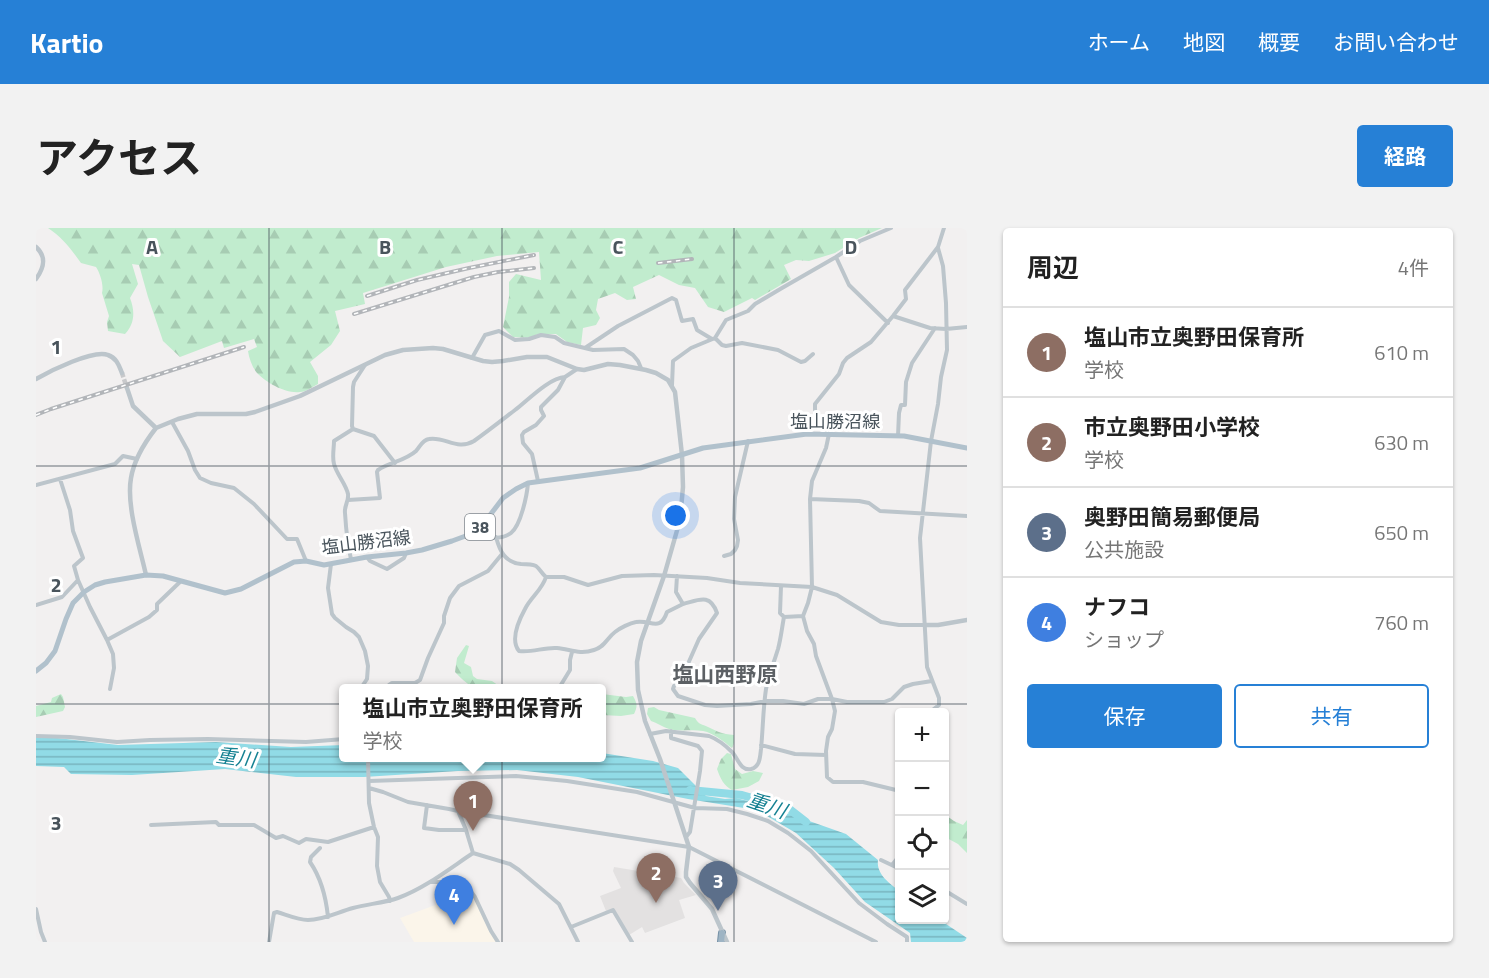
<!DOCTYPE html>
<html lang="ja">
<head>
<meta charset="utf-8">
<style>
  body { margin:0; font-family:"Titillium Web","Noto Sans JP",sans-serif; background:#f2f2f2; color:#222 }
  .controls { position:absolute; right:18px; bottom:18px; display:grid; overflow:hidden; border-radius:6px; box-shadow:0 2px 4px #0004 }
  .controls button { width:54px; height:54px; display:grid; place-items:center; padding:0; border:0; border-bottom:2px solid #e0e0e0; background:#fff; color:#222; font:30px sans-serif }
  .you { position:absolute; left:640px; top:288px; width:21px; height:21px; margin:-15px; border:4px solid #fff; border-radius:50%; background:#1a73e8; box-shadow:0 0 0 9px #1a73e833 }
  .badge { display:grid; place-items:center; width:39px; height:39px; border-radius:50%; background:#2680d6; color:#fff; font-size:20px; font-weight:700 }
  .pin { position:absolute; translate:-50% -50px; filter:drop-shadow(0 2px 3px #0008) }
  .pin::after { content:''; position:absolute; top:32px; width:21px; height:18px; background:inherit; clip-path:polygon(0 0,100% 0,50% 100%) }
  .popup { position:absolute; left:303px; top:456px; width:267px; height:78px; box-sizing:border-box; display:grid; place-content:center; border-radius:6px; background:#fff; filter:drop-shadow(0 2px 4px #0005); font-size:20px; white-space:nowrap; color:#767676 }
  .popup b { font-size:22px; color:#222 }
  .popup::after { content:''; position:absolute; left:50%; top:100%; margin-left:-12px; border:12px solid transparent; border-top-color:#fff }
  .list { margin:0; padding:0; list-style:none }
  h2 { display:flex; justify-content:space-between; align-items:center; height:78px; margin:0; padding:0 24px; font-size:26px }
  h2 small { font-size:20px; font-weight:400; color:#767676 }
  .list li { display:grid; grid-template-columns:39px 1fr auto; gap:18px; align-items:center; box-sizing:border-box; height:90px; padding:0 24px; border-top:2px solid #e0e0e0 }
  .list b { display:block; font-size:22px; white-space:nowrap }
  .list p { margin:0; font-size:20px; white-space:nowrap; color:#767676 }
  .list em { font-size:20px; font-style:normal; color:#767676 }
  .actions { display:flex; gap:12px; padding:18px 24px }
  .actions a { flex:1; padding:14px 0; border:2px solid #2680d6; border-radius:6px; text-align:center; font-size:21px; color:#2680d6 }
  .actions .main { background:#2680d6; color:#fff }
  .icon { flex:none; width:33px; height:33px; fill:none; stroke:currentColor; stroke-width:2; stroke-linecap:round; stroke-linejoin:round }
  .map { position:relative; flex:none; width:931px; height:714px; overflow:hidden; border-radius:6px }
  header { display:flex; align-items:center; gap:36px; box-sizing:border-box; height:84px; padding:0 30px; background:#2680d6; color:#fff }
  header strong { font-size:28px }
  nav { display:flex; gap:33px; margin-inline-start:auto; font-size:21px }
  .intro { display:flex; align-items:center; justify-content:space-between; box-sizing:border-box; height:144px; padding:0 36px }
  h1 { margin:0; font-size:42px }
  .button { padding:15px 27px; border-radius:6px; background:#2680d6; color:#fff; font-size:21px; font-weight:700 }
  main { display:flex; gap:36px; padding:0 36px }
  aside { flex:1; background:#fff; border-radius:6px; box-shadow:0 2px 4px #0004 }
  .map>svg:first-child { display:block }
</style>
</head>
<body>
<header>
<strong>Kartio</strong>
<nav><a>ホーム</a><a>地図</a><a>概要</a><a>お問い合わせ</a></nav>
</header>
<div class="intro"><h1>アクセス</h1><a class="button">経路</a></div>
<main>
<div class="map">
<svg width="931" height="714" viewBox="0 0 931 714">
  <defs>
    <pattern id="forest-firs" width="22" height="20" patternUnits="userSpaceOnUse" patternTransform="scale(1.5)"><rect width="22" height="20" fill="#c1ecce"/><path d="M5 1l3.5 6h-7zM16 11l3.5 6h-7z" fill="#a7ccb3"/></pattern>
    <pattern id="water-rules" width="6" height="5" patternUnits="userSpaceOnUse" patternTransform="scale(1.5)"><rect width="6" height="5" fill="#91dbe6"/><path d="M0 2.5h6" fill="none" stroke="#78b4be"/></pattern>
  </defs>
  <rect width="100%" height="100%" fill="#f2f0f0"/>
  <path fill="#fbf5ea" d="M424,662l12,3 25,49h-83l-14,-24 41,-15h8z"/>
  <path fill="#e3e1e1" d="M578,639l67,11 3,5 12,12 -17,5 6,18 -40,15 -3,-6 -13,8 -16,-26 -7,2 -6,-15 21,-8 -8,-17z"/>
  <path fill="url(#forest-firs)" d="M12,0h834l-23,10 -24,15 -26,8 -13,-1 -12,5 7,14 -36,21 -3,-2 -28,14 -16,-5 -13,-19 -16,-3 -20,-10 -26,12 3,12 -9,1 -12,-7 -17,6 -2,11 4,8 -4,7 -13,3 -2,17 -14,-3 -11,-8h-18l-9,4 -16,-1 -10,-10 6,-30v-15l7,-8 25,6 -2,-28 -42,4 -51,11 -83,26 2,11 -30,7 5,20 -9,14 -21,17 8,14v8c-6,3 -12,8 -18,8 -14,2 -33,-9 -43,-19 -5,-6 -8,-15 -9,-22l9,-4 -3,-8 -30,9 -2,-7 -42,16 -17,-16 -15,-44 -9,-32 -7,-1 6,20 -8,14c5,13 5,25 -5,36l-17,-3 -1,-9 2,-6 -7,-23c2,-8 -2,-20 -6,-26l-15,-4c-10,-14 -19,-26 -33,-35z
    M430,417l3,1 -5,17 7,4 2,9 4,3 15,2 10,7c-25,1 -29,3 -47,-16l2,-14z
    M25,466l2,3 2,10 -2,4 -27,6v-11l15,-4 1,-4z
    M566,466l24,3 7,-1c4,7 5,10 1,18l-13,2 -19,-1z
    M618,479l5,3 36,8c4,7 7,6 13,9 11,5 13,7 26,8v8l-2,5c-8,-6 -18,-15 -29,-17 -11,-2 -23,1 -34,-2 -6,-2 -12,-6 -18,-8l-4,-7 1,-6z
    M691,525l4,1 4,15 7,5 11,-3 10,2 -4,8 -11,6 -16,3c-8,-4 -12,-12 -15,-21l4,-10z
    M908,586l10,7 9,4 4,-5v33l-9,-9 -13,-7z"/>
  <path fill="url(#water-rules)" d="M0,509h13l69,8 98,-3 75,5 53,-2v13h258v-5l51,8 25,7 28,28 19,3 11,-1 28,7 82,29 32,26c-2,14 11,23 21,31l1,29h40l27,18v4h-56l-1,-9 -45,-31 -31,-34 -38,-35 -29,-17 -23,-8 -56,-9 -110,-22 -61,-7 -59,1 -94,6h-68l-71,-8 -93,6 -61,-1 -7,-7 -28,-1z"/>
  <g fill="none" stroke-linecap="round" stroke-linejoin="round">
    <path stroke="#91dbe6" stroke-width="8" d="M654,562l52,5 27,8 19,5 18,14"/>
    <path stroke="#c8c9cb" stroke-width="4.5" stroke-dasharray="4.5 2" stroke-linecap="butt" d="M86,145l5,15"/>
    <g stroke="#7691a6" stroke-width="8">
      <path id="trunk" d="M685,714l1,-9"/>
    </g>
    <path stroke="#bcc5cb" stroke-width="4" d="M800,29l13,28 39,38
      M857,88l37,12 16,1 21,-2
      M679,110l7,7 4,1 16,-3 36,7 23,12 4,-1 8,-7
      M549,120l33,-22 54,-28 4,2 6,21 11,-2 4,11 15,9
      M436,130l13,-23 14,-4 16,9 14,-1 12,-4 14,2 9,6 29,7 31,-1 9,6 5,6 3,7
      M636,157l1,-24 18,-13 24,-10 11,-18 22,-9 7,-7 27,-16 54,-31 24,-16 31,-13
      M136,194l16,29 7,19 5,8 11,5 23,5 20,16 33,35h10l9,22
      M317,201l-1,-3 1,-39 1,-5 11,-17
      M862,208l1,-23 2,-8h4l1,-23 6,-19 23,-35
      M24,251l10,31 3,21 10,27 -9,8 4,14
      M502,253l-6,-27 -9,-11 -1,-8 2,-3 12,-7 8,-9 -3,-6v-3l17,-17 7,-13 12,-8
      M0,257l79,-21 8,-8 14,3
      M774,271l49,2 10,2 11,8 87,5
      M312,272l32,-2 -3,-26 1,-2c12,-8 27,-9 38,-19 4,-4 6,-11 13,-12 16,-3 28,12 45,2 14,-10 28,-21 41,-31 13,-10 34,-32 50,-33
      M435,306l3,3c11,1 28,3 37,-4 10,-8 16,-38 17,-50
      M460,309c4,15 9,25 25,27 5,0 11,0 15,2 4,3 6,8 10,11h18l24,8 34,-9 32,-1 53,3 33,5 72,4 25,8 44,27 18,3h25
      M688,328l7,-2 4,-4 2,-4 1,-6 -4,-21 1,-22 13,-56
      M331,329l3,4 17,8 17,-11 2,-5
      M315,331c-4,-16 -5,-30 -6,-46 -1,-7 4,-12 3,-19 -2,-10 -11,-19 -14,-30 -2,-7 0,-16 0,-23l19,-12 21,7 21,27
      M295,336l-3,24 4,26 3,4 11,9 8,5 5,5 6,14 3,15 -1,13 -6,9
      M641,348l-1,16 7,12c16,-4 27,-11 34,9l-18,26 -12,27 -13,20 -1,3 5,7 27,9 12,1 34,-2 14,-3h18l21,3 14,-5h14l15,3h37l8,-3 12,-12 9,-3 19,-3
      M510,349c-4,13 -15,20 -21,32 -6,11 -15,31 -6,42 13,2 25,-4 38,-3 13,1 22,7 37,2 11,-3 13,-12 21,-18 5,-4 15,-9 21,-10 14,-3 24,11 31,-10l16,-8
      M745,358l-1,27 4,4 19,-1
      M0,377l26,-8 16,-17 12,27 17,33 6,14 1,14 -4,21
      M71,412l42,-23 8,-7v-6l24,-23
      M343,459l3,1
      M352,460l1,-3 3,-2h23l5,-3 8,-22 16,-35v-7l6,-18 9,-12 29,-15 14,-17
      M374,460h4
      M523,460l11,-18v-10l2,-8
      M894,484l9,-7v-7l-12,-31 -7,-129 11,-97 7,-37 3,-27 6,-27 -1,-47 -3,-37 -5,-18
      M635,503v7l27,8 4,5 -2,20 -10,61 -4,5
      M614,506l16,-3 43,5c8,3 17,10 23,16 6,6 8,19 19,17 9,-2 9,-12 10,-20 2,-20 2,-40 5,-60 3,-14 8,-27 12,-40 3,-11 4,-22 6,-32
      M0,508l34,1 47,5 33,-2 58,-1 98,3 38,-3
      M725,517l34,9 31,1
      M332,530l1,45 5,24 4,10 -1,29 3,16 9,15 1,4
      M333,553l147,-5 51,5 70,11 58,16 32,1 20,5 21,7 20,12 23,18 48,52 28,21 20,13v5
      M333,560l14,4 25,10 41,7 9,2 231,36 187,95
      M864,563l-37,-9h-30l-6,-5 -1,-26 2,-14 4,-8 3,-18 -3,-12 -16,-43 -2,-12 -7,-13 -4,-15 5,-13 4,-16 -2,-88 2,-18 14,-33 3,-14 -14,-24v-6l24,-30 4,-11 4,-5 24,-16 22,-26 13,-17 -1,-9 33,-43 6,-19
      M391,577l-3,23 15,2h27
      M422,583l8,19 7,23
      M115,597l65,-3 3,3h35l22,13 7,-2 16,7 7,-4 22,3 46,-15
      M284,620l-9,9 -1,5c11,16 16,35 18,55
      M437,625l37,11 9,6 40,34 19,38
      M845,632l19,9
      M856,637l8,-10
      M394,654h15l4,1 11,7 12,3 3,4 16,34 7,11
      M908,662l23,14
      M0,681l5,23 4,10
      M535,699l42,-17 19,32
      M233,714l5,-29 3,-1c10,3 21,8 31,8 16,0 30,-8 45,-12 14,-4 31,-5 45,-10 27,-10 51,-29 75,-45"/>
    <path stroke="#bcc5cb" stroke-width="4.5" d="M0,19c11,10 8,21 0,32
      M0,151c14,-8 58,-30 72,-24 9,3 11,11 14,18
      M91,160l6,18 23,22 22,-9 19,-5h49l9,-2 45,-16 85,-41 18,-5 30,-2 10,1 40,12 9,1 11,-1 24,-4h20l30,12 7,1 24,-6 12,1 26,5 10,3 12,7 7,12 7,63 1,32 -3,33 -16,56 -23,65 -4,21 1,28 7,31 15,38 29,88 -3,25v5l4,6 22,26 15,33
      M110,347c-6,-27 -20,-70 -15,-97 3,-18 14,-36 25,-50
      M888,397h14l29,-5"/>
    <path stroke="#b1c1cc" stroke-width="5" d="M0,443l10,-8 9,-12 11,-32 7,-16 11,-11 11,-7 10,-3 41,-7 17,1 62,17 16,-4 53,-27 12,-1 18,4 43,-8 39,-4 16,-3 30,-9 19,-7 13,-11 19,-25 13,-9 12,-6 112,-15 63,-20 104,-14 97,2 63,12"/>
    <use href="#trunk" stroke="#9eb4c4" stroke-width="6"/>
    <g stroke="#b2b5b9" stroke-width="4">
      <path id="rail" d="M622,35l34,-4
        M331,68l50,-16 52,-12 65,-13
        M318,86l120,-37 24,-5 36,-4
        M0,187l15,-6 193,-62"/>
    </g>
    <use href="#rail" stroke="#fff" stroke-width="1.5" stroke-dasharray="4.5" stroke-linecap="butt"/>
  </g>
  <path fill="none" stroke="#49545c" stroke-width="1.5" stroke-opacity="0.55" d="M233,0v714M466,0v714M698,0v714M0,238h931M0,476h931"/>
  <g text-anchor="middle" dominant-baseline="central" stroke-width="6" stroke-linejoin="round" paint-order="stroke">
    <rect fill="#fff" stroke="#80878d" stroke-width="1.5" x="429" y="286" width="30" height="26" rx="4.5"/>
    <g font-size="16" font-weight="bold" fill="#49545c">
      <text x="444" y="299">38</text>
    </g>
    <g font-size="18" fill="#49545c" stroke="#fff">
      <text x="799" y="193">塩山勝沼線</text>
      <text transform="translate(330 314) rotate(-7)">塩山勝沼線</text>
    </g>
    <g font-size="20" font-style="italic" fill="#168293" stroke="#fff">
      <text transform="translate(200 529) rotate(8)">重川</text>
      <text transform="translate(731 577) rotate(19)">重川</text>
    </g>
    <g font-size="21" font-weight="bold" fill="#5c6064" stroke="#fff">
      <text x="689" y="446">塩山西野原</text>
    </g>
  </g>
  <g font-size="20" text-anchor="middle" font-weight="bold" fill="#49545c" stroke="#fff" stroke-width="6" stroke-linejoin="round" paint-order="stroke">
    <text x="116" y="26">A</text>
    <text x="349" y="26">B</text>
    <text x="582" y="26">C</text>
    <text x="815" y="26">D</text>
    <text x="20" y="126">1</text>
    <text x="20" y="364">2</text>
    <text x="20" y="602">3</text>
  </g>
</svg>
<div class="controls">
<button>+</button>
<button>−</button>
<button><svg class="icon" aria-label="locate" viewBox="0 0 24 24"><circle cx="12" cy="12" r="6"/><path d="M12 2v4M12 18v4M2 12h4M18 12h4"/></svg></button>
<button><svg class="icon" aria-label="layers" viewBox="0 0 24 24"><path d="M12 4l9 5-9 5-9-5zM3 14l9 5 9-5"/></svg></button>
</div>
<div class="you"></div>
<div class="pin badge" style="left:437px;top:603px;background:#8d6e63">1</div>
<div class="popup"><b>塩山市立奥野田保育所</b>学校</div>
<div class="pin badge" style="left:620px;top:675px;background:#8d6e63">2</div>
<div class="pin badge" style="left:682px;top:683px;background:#5c6f8a">3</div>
<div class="pin badge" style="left:418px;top:697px;background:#3f7fe0">4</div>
</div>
<aside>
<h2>周辺<small>4件</small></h2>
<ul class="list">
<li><span class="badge" style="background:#8d6e63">1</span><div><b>塩山市立奥野田保育所</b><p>学校</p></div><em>610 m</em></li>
<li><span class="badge" style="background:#8d6e63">2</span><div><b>市立奥野田小学校</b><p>学校</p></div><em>630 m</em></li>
<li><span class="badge" style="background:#5c6f8a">3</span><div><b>奥野田簡易郵便局</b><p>公共施設</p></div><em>650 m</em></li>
<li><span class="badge" style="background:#3f7fe0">4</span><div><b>ナフコ</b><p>ショップ</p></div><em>760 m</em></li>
</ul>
<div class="actions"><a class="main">保存</a><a>共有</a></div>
</aside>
</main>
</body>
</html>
